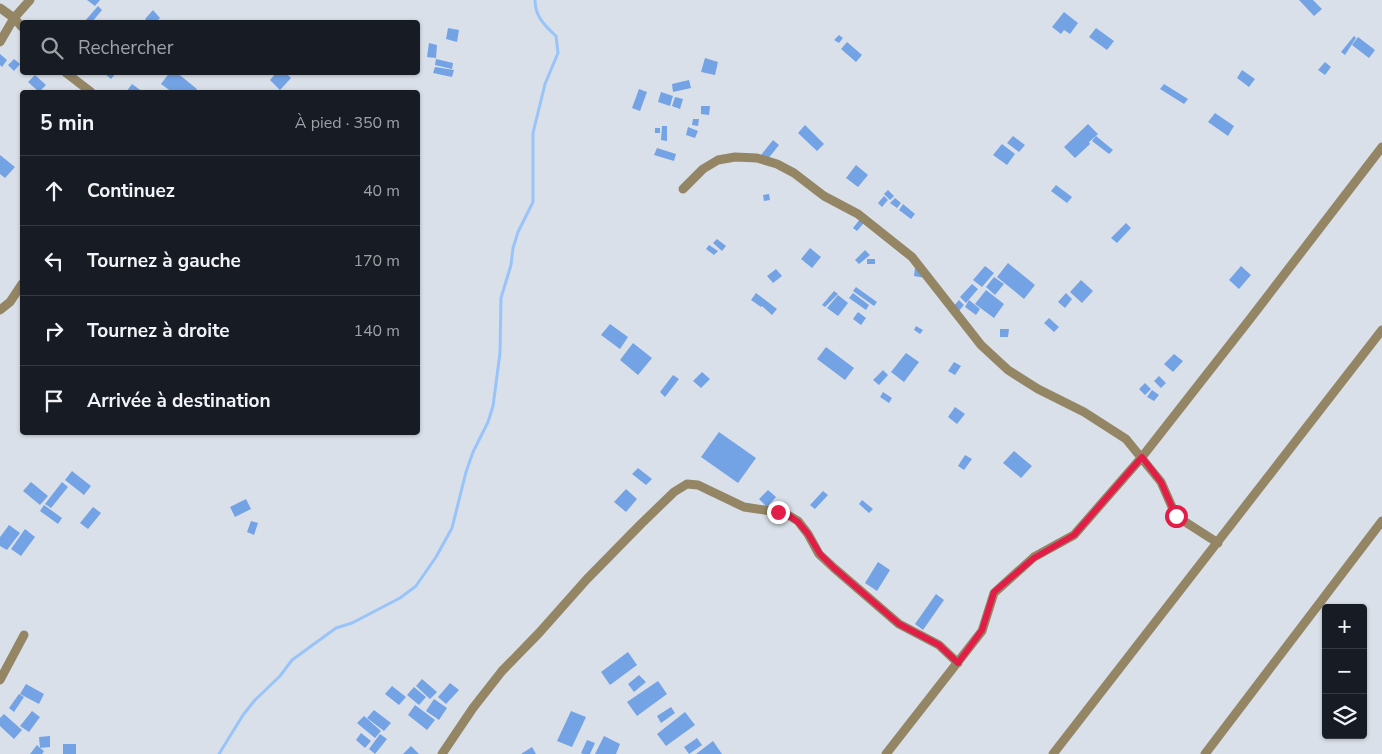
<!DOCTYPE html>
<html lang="fr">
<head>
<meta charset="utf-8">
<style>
  body { margin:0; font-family:"Nunito Sans",sans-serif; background:#20242c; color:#f1f3f6 }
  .controls { position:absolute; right:15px; bottom:15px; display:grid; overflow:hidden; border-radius:5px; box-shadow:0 1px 4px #0004 }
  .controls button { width:45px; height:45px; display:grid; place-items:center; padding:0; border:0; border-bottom:1px solid #363941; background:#171b24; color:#f1f3f6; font:25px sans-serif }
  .stop { position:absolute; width:15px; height:15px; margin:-11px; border:4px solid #e11d48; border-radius:50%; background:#fff }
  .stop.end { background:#e11d48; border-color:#fff; box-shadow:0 1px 5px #0008 }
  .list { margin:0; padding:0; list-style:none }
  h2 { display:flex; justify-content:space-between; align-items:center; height:65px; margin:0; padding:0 20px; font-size:21px }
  h2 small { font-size:16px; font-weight:400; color:#9ea1a6 }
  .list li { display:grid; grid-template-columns:32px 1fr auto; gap:15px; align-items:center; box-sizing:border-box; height:70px; padding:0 20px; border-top:1px solid #363941 }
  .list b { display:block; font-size:19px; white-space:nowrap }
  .list em { font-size:16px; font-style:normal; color:#9ea1a6 }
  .icon { flex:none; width:28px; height:28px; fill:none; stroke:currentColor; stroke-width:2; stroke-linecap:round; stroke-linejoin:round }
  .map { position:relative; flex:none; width:1382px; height:754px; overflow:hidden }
  .search { position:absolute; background:#171b24; box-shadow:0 1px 4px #0004; left:20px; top:20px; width:400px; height:55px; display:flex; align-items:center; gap:12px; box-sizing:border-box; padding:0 18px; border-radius:5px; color:#9ea1a6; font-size:19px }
  .panel { position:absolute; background:#171b24; box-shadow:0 1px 4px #0004; left:20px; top:90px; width:400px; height:345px; border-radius:5px }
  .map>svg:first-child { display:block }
</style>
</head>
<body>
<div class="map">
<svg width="1382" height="754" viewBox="0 0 1382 754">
  <rect width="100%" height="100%" fill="#dae0e9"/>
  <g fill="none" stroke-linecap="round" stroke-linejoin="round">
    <path stroke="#98c4f9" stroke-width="3" d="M219,754l24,-39 12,-15 25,-24 12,-16 44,-32 16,-5 48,-25 16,-12 20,-29 16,-29 14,-56 7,-20 15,-30 5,-16 7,-53 1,-55 10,-33 2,-17 5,-16 15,-30v-69l12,-49 13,-31 -2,-17c-12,-11 -21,-20 -21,-36"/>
  </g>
  <path fill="#73a2e5" d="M87,0h13l-5,6z
    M1299,0h14l9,9 -8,7z
    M98,6l4,4 -10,12h-8z
    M153,10l7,8 -4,4h-8l-3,-3z
    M1064,12l14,11 -8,11 -6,-4 -3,4 -9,-7z
    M448,28l11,2 -2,12 -11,-3z
    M1096,28l18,13 -7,9 -18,-13z
    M839,35l4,3 -4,5 -5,-3z
    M1354,36l2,2 -11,17 -4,-3z
    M1358,37l17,13 -6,8 -17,-13z
    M847,42l15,13 -6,7 -15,-13z
    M429,43l8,2 -1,13 -9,-1z
    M0,54l7,6 -5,7 -2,-2z
    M705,58l13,4 -3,13 -14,-3z
    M14,59l6,5 -6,7 -6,-6z
    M436,59l17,4 -1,6 -17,-4z
    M1325,62l6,5 -6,8 -7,-5z
    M435,67l19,3 -2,7 -19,-4z
    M1242,70l13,9 -6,8 -12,-9z
    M107,72h10l-6,7 -6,-5z
    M170,72h6l21,17 -3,3h-22l-11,-8z
    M277,72h8l6,6 -11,12 -10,-10z
    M35,75l11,10 -7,7 -11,-10z
    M689,80l2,8 -18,4 -1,-8z
    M132,84l11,8h-17z
    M1164,84l24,15 -4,5 -24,-15z
    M639,89l8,3 -7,19 -8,-3z
    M661,92l12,4 -3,10 -12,-4z
    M675,97l8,2 -3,10 -8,-3z
    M701,106h9l-1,9 -8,-1z
    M1215,113l19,13 -6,10 -20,-14z
    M693,119h6l-1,7 -6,-1z
    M1088,124l10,10 -9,8 1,2 -15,14 -11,-11z
    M805,125l19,19 -7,7 -19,-18z
    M662,126h5v15l-6,-1z
    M688,127l10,4 -3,7 -9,-3z
    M655,128h5v5h-5z
    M1013,136l12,9 -6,7 -12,-9z
    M1096,136l17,14 -4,4 -17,-13z
    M773,140l6,5 -12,15 -6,-5z
    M1002,144l13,10 -8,11 -14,-10z
    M657,148l19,6 -2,7 -20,-6z
    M0,155l15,12 -10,11 -5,-4z
    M856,165l12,10 -10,12 -12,-9z
    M1056,185l16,12 -5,6 -16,-12z
    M888,190l6,6 -4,4 -6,-6z
    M769,194l1,6 -6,1 -1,-6z
    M884,196l4,4 -6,7 -4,-4z
    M895,198l6,5 -4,5 -7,-5z
    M903,204l12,10 -4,5 -12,-9z
    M864,214l4,4 -11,13 -4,-3z
    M1126,223l5,5 -14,15 -6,-5z
    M717,239l9,7 -4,5 -9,-8z
    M709,245l9,6 -4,4 -8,-6z
    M810,248l11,9 -9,11 -11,-9z
    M865,250l5,5 -11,9 -4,-4z
    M867,259h8v5h-8z
    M1008,263l27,22 -11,14 -27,-22z
    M985,266l9,7 -12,14 -9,-7z
    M1241,266l10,9 -12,14 -10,-9z
    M915,268l12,1 -1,9 -12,-2z
    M776,269l6,7 -9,7 -6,-7z
    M994,277l10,7 -9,11 -9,-8z
    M1081,280l12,11 -11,12 -12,-11z
    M972,284l6,5 -12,14 -6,-6z
    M856,287l21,15 -3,4 -21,-15z
    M986,290l18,14 -10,14 -19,-14z
    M834,291l4,3 -13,13 -3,-2z
    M756,293l21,16 -5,6 -10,-9 -1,1 -10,-7z
    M853,293l16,12 -3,5 -17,-12z
    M1066,293l6,6 -7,9 -7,-6z
    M838,295l10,8 -10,13 -11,-8z
    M959,300l5,5 -7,8 -5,-5z
    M969,300l11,9 -4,6 -11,-8z
    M858,312l8,6 -5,7 -8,-6z
    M1049,318l10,9 -5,5 -10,-9z
    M610,324l18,13 -8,12 -19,-14z
    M916,326l7,4 -3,4 -6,-4z
    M1000,329h9l-1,8h-8z
    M633,343l19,15 -14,17 -18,-15z
    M826,347l28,21 -9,12 -28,-21z
    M906,353l13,9 -15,20 -13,-10z
    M1174,354l9,7 -10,11 -9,-8z
    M954,362l7,4 -6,9 -7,-4z
    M883,370l5,5 -9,10 -6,-5z
    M702,372l8,7 -9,9 -8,-7z
    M673,375l6,4 -14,18 -5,-5z
    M1159,376l7,7 -5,5 -7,-7z
    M1145,383l6,6 -6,6 -6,-6z
    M1152,390l7,5 -5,6 -7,-4z
    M883,392l9,6 -3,5 -9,-6z
    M955,407l10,7 -8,10 -9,-7z
    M719,432l37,26 -18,25 -37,-26z
    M1014,451l18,15 -11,12 -18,-15z
    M965,455l7,4 -8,11 -6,-4z
    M638,468l14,11 -6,6 -14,-11z
    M72,471l19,15 -7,9 -19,-15z
    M31,482l17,14 -8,9 -17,-14z
    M62,482l6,5 -17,21 -6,-4z
    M626,489l11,10 -11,13 -12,-10z
    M768,490l8,7 -9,10 -8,-8z
    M823,491l5,4 -13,14 -5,-4z
    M246,499l5,10 -16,8 -5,-10z
    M862,500l11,9 -4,4 -10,-9z
    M44,505l18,13 -4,6 -18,-13z
    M93,507l8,6 -13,16 -8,-6z
    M251,521l7,2 -4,12 -7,-3z
    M9,525l11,8 -13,17 -7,-4v-9z
    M25,529l10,8 -14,19 -10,-7z
    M878,562l12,8 -13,21 -12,-8z
    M936,594l8,6 -21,30 -8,-6z
    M628,652l9,13 -27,20 -9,-13z
    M639,675l7,7 -12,10 -6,-8z
    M422,679l15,13 -7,7 -14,-13z
    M658,681l9,13 -30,22 -10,-14z
    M450,683l9,7 -13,14 -8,-7z
    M26,684l18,10 -5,10 -19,-10z
    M392,686l14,11 -7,8 -14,-11z
    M414,687l12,10 -7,8 -12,-10z
    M19,694l5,3 -10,15 -5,-4z
    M434,699l13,9 -8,12 -13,-9z
    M415,705l20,15 -8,10 -19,-15z
    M671,707l4,6 -14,10 -4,-7z
    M374,710l17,13 -7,8 -17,-13z
    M32,711l8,6 -11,15 -9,-6z
    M571,711l15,6 -14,30 -15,-6z
    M685,712l10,13 -29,21 -9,-12z
    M4,714l18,16 -8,9 -14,-13v-8z
    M364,716l17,15 -6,7 -18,-15z
    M361,733l10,8 -6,7 -9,-8z
    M380,734l7,5 -12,15 -6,-5z
    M50,736v11l-10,1 4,3 -2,3h-12l7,-9 3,3 -1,-11z
    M604,736l16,8 -4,10h-21z
    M697,738l5,7 -13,9 -5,-7z
    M587,740l8,3 -5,11h-7l-2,-1z
    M713,741l9,13h-26z
    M63,744h13v10h-13z
    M411,746l8,8h-16z
    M532,747l4,7h-15z"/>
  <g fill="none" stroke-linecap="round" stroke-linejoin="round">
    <path stroke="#948665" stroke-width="9" d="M0,8l14,10 8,9
      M0,42l14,-24 16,-18
      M65,72l26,20
      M683,189l20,-20 15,-9 17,-3 22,1 20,6 17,9 30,23 34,18 54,43 69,88 27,25 30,19 46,23 42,27 35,43 15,34 42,27
      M0,310l10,-8 12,-18
      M0,680l24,-45
      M442,754l31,-46 29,-37 37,-38 48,-54 54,-55 33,-32 13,-8 11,1 46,22 34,5 10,3 10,6 10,13 11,20 15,14 65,56 40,21 19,18
      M886,754l96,-123 12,-38 40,-36 40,-22 68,-78 108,-138 132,-172
      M1053,754l329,-424
      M1205,754l177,-233"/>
  </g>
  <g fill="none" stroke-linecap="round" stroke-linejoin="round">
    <path stroke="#e11d48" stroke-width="6" d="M778,512l10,3 10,7 10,12 12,20 14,14 65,56 40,21 19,18 24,-33 12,-38 40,-34 40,-23 68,-78 19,25 15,34"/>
  </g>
</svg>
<div class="controls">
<button>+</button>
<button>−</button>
<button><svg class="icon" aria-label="layers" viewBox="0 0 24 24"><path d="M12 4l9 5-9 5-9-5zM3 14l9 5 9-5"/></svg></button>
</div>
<div class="stop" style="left:1176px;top:516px"></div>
<div class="stop end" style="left:778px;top:512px"></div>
<div class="search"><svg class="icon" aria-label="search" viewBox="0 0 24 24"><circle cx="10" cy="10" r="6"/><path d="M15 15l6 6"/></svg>Rechercher</div>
<section class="panel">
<h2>5 min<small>À pied · 350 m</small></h2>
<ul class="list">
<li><svg class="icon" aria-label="ahead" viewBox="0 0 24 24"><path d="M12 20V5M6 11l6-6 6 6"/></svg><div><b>Continuez</b></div><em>40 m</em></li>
<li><svg class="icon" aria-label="left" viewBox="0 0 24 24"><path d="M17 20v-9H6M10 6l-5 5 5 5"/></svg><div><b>Tournez à gauche</b></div><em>170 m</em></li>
<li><svg class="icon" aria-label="right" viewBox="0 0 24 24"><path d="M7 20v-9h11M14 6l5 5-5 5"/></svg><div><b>Tournez à droite</b></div><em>140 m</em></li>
<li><svg class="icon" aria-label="arrive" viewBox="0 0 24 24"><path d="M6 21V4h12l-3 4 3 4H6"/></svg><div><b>Arrivée à destination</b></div></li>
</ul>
</section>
</div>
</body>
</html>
